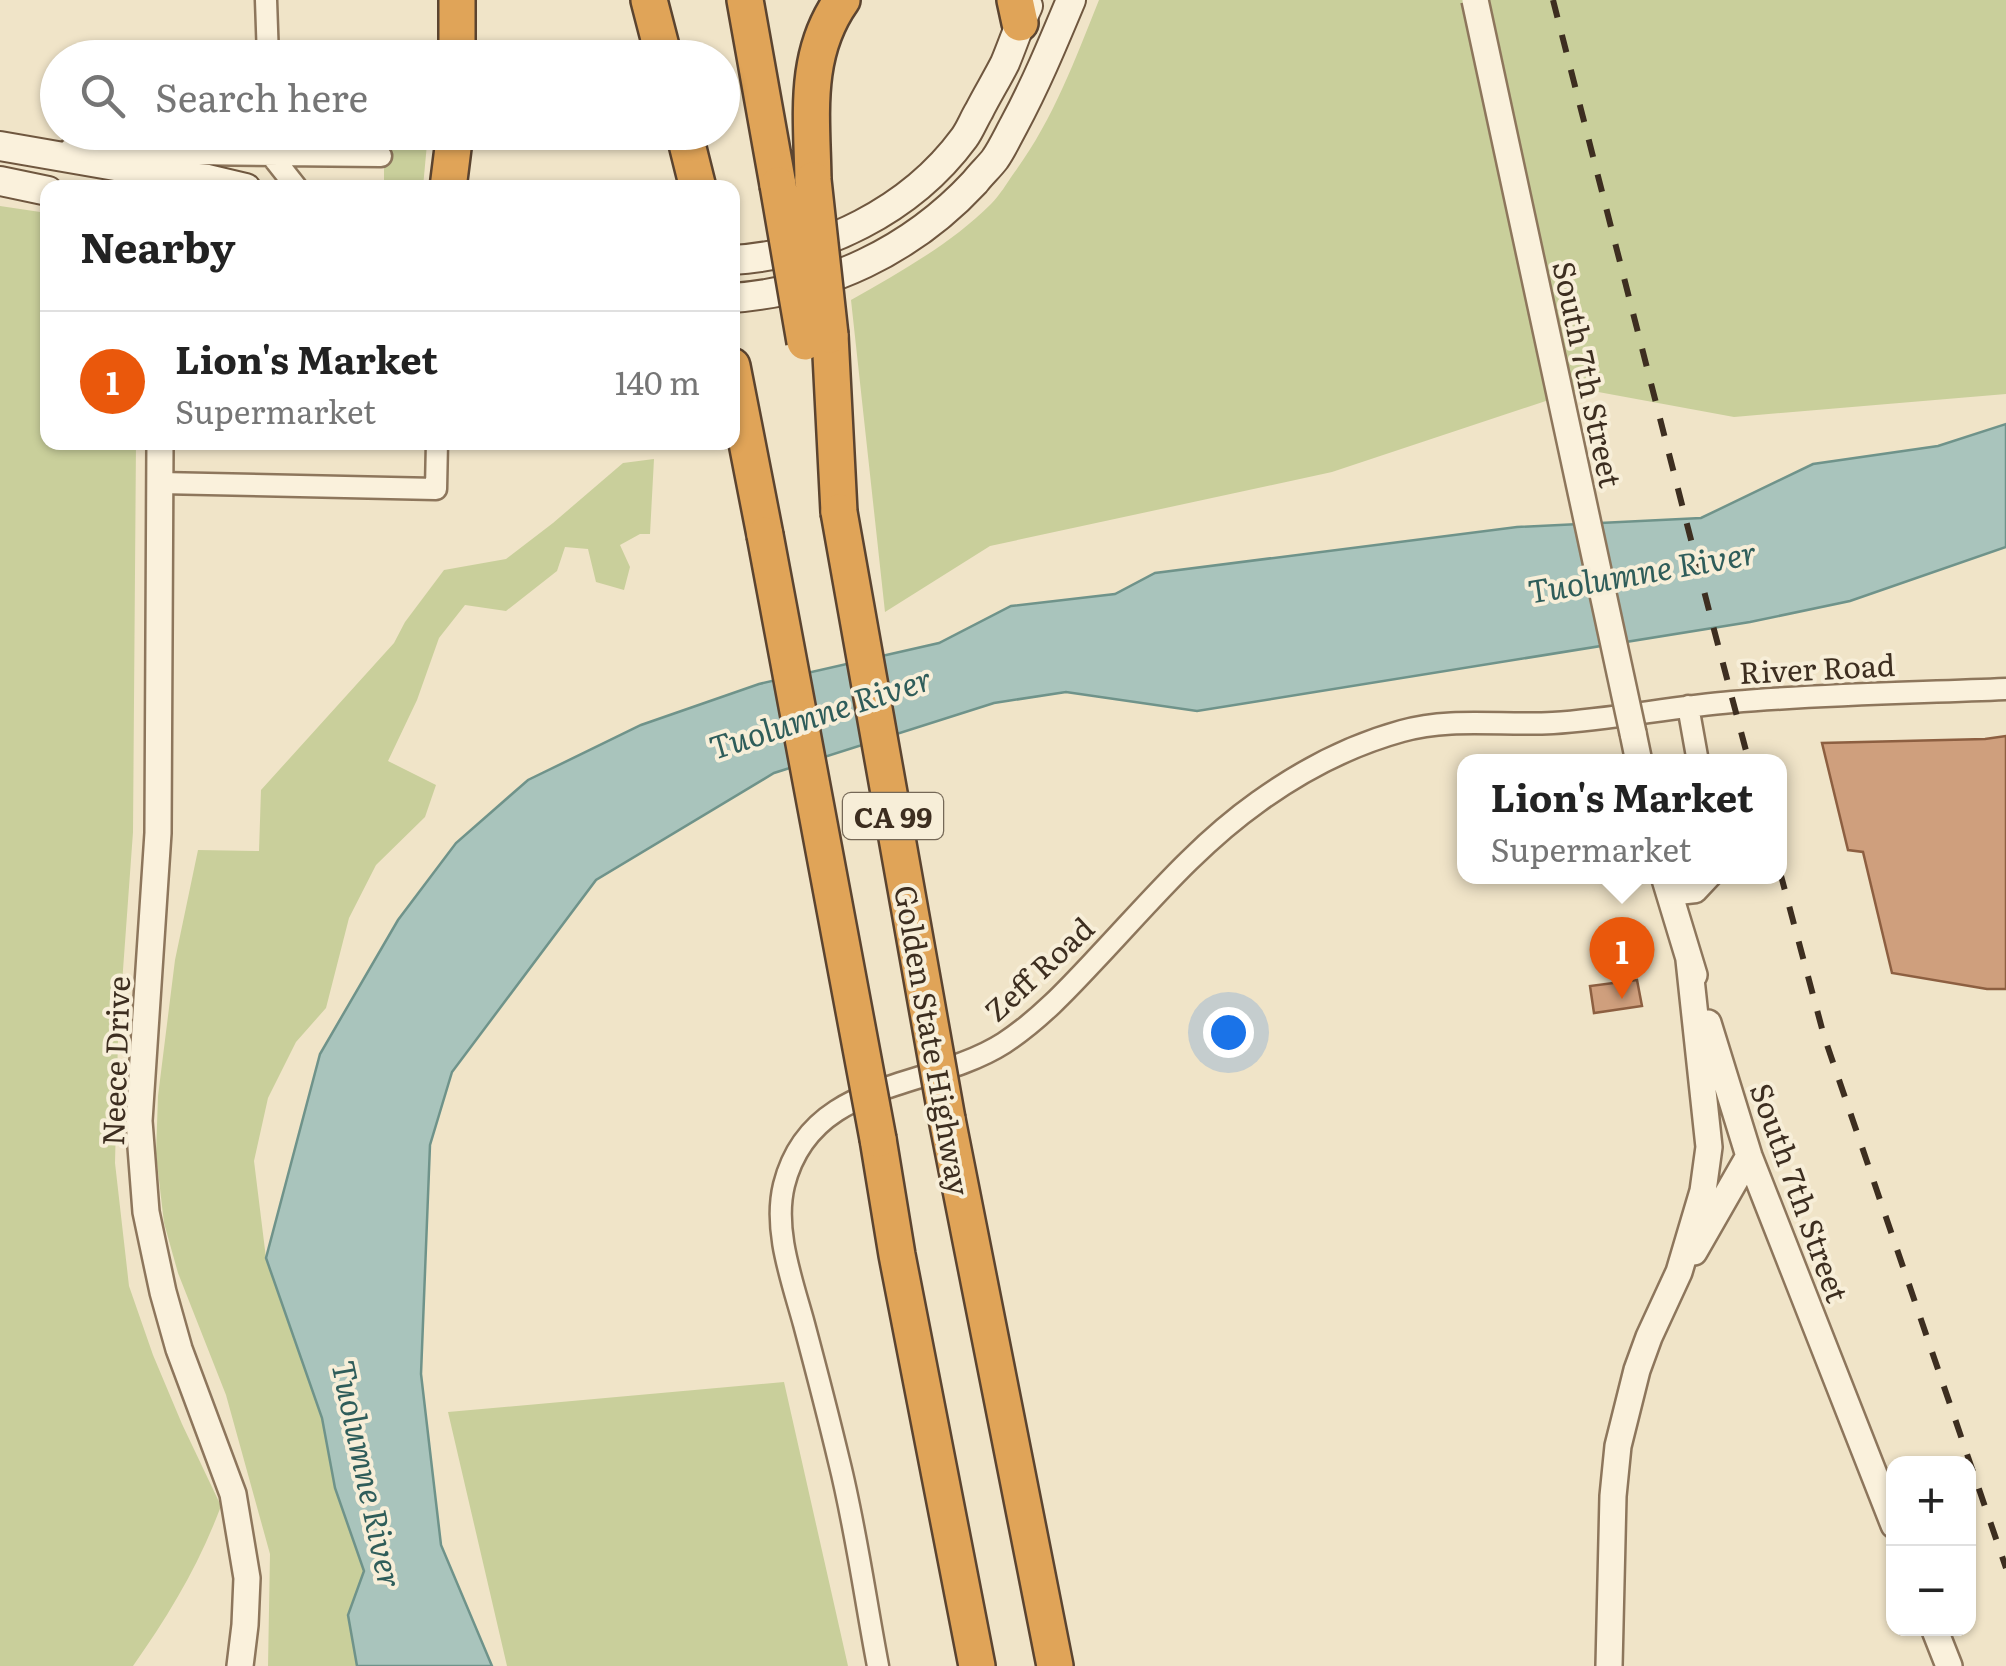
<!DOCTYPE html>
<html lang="en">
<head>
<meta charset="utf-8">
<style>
  body { margin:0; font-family:Literata,serif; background:#f2f2f2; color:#222 }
  .controls { position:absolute; right:30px; bottom:30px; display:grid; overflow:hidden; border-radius:20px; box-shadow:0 2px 8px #0004 }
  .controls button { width:90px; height:90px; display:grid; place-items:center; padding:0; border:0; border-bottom:2px solid #e0e0e0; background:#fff; color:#222; font:50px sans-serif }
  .you { position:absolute; left:1228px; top:1032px; width:35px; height:35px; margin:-25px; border:8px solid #fff; border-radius:50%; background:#1a73e8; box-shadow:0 0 0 15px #1a73e833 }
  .badge { display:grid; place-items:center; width:65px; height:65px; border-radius:50%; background:#ea580c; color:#fff; font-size:32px; font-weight:700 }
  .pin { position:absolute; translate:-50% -82px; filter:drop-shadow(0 2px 5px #0008) }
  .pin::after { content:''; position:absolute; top:52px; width:35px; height:30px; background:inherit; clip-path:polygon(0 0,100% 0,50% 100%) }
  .popup { position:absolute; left:1457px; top:754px; width:330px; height:130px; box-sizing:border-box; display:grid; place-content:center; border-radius:20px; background:#fff; filter:drop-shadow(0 2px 8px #0005); font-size:32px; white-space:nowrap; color:#767676 }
  .popup b { font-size:38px; color:#222 }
  .popup::after { content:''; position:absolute; left:50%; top:100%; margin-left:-20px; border:20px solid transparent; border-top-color:#fff }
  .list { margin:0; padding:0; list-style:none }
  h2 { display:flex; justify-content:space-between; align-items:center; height:130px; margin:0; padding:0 40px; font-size:42px }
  h2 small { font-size:32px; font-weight:400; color:#767676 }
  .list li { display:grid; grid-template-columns:65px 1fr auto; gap:30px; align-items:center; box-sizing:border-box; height:140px; padding:0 40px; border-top:2px solid #e0e0e0 }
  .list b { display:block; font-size:38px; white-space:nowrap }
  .list p { margin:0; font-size:32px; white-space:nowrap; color:#767676 }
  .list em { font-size:32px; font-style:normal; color:#767676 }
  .icon { flex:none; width:55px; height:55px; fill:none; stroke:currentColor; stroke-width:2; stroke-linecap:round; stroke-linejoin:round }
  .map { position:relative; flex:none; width:2006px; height:1666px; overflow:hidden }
  .search { position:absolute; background:#fff; box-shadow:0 2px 8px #0004; left:40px; top:40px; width:700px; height:110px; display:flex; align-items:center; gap:25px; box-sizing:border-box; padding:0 35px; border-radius:55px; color:#767676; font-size:38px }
  .panel { position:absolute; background:#fff; box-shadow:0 2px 8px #0004; left:40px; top:180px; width:700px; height:270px; border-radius:20px }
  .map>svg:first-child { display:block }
</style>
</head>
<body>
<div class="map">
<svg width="2006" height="1666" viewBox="0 0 2006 1666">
  <rect width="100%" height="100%" fill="#f0e4c8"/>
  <path fill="#c9cf9b" d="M1099,0h907v394l-272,23 -152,-28 -250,83 -342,74 -105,66 -34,-312c49,-28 100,-56 140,-96 9,-9 16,-21 23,-31 39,-53 61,-113 85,-173z
    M386,133h42l-5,54h-39v-49z
    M0,206l47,7 1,229 88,1 -3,389 -15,207 -3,124 14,123 24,69 29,69 39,82c-22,59 -52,109 -88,160h-133z
    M654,459l-4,75h-10l-20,11 10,22 -6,23 -28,-8 -8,-33 -23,-2 -8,24 -51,40 -41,-6 -26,33 -22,62 -29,61 48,24 -11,32 -49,48 -27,53 -23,90 -30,34 -28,56 -14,63 12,97 56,160 13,70 29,83 -16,44 9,51h-89l2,-112 -44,-159 -48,-122 -14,-50 -8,-69 2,-58 17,-136 23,-110 61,1 2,-61 133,-147 11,-21 39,-52 62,-11 47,-36 70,-60z
    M784,1382l64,284h-341l-59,-254z"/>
  <path fill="#a9c4bc" stroke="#6f938a" stroke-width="2.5" d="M2006,424v123l-156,54 -100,21 -553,89 -131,-19 -72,11 -220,70 -178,107 -144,192 -22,73 -9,229 20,171 51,121h-135l-9,-51 16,-44 -29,-83 -13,-70 -56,-160 54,-204 78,-134 58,-77 72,-63 113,-55 118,-41 180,-41 72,-37 104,-12 40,-21 362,-46 184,-9 112,-54 125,-18z"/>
  <path fill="#cf9f7d" stroke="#8d5f41" stroke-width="2.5" d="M2006,736v253h-19l-95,-16 -29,-121 -15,-2 -26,-107 163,-4z
    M1637,980l5,26 -48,7 -4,-27z"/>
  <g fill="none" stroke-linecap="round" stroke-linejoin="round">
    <g stroke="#8d765c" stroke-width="25">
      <path id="minor" d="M266,0l2,58
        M271,132v23l26,33
        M70,149l117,5
        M167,175l20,-21 194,2
        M160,483l276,6 1,-47
        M1688,706l10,56
        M1669,895l27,-3 15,-16
        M878,1666c-13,-68 -22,-137 -39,-205 -11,-46 -23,-92 -35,-137 -12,-44 -31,-94 -20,-139 27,-108 145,-94 220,-142 35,-23 63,-53 91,-83 52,-55 101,-114 163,-158 43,-31 93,-57 144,-71 49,-14 101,-5 151,-8 60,-4 119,-16 179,-21 91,-8 183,-9 274,-13"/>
    </g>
    <g stroke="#8d765c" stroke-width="30">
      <path id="tertiary" d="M160,442l-2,391 -19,288 7,91 17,80 16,57 54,145 14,84 -2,47 -5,41
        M1633,733l6,29
        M1664,876l30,99
        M1708,1023l41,133 145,369
        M1694,1252l55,-96
        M1934,1628l15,38
        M1609,1666l4,-170 5,-50 19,-76 12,-33 30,-65 24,-81 6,-44 -20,-187"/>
    </g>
    <g stroke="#6f573f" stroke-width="32">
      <path id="secondary" d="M0,146l167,29 41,4 38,9
        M0,181l48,10
        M732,260c89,-5 179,-50 232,-122 6,-8 10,-19 15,-27 8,-16 18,-32 26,-48 8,-19 14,-38 23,-57
        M732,298c94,-7 179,-47 243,-116 6,-8 14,-15 20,-23 7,-10 13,-23 19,-34 22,-41 39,-82 57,-125"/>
    </g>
    <g stroke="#5b4430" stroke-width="40">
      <path id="motorway" d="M457,0v58
        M649,0l15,58
        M745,0l33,185
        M1015,0l5,23
        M684,132l14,56
        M813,180c-1,-64 -10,-125 29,-180
        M448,188l7,-56
        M830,335l9,177
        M732,366l33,169
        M947,1119l108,547
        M878,1139l19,116 80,411"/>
    </g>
    <use href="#minor" stroke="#faf1dc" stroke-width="20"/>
    <use href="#tertiary" stroke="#faf1dc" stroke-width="25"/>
    <use href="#secondary" stroke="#faf1dc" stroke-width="28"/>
    <use href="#motorway" stroke="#e0a458" stroke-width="35"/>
    <path stroke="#3d2e20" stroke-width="6" stroke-dasharray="18 18" stroke-linecap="butt" d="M1553,0l159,622 37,140
      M1780,872l44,164 182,532"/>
    <g stroke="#8d765c" stroke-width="30" stroke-linecap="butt">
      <path id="tertiary-bridge" d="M1475,0l158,733"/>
    </g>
    <g stroke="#5b4430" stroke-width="40" stroke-linecap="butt">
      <path id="motorway-bridge" d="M813,180l17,155
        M778,185l27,157
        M839,512l108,607
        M765,535l113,604"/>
    </g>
    <use href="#tertiary-bridge" stroke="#faf1dc" stroke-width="25"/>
    <use href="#motorway-bridge" stroke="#e0a458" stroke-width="35"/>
  </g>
  <g text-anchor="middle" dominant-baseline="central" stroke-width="8" stroke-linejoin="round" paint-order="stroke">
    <rect fill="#f7eed8" stroke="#756857" stroke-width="2.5" x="843" y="793" width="100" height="46" rx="8"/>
    <g font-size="28" font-weight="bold" fill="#3d2e20">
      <text x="893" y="816">CA 99</text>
    </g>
    <g font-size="30" fill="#3d2e20" stroke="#f7eed8">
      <text transform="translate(1589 374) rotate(78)">South 7th Street</text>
      <text transform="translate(1817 667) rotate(-3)">River Road</text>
      <text transform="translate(1038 968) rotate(-43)">Zeff Road</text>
      <text transform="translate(934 1040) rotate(80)">Golden State Highway</text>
      <text transform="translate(114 1061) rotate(-88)">Neece Drive</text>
      <text transform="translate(1801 1192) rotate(70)">South 7th Street</text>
    </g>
    <g font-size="32" font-style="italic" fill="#2f5d5a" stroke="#f7eed8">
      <text transform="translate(1642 570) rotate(-10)">Tuolumne River</text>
      <text transform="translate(820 711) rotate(-18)">Tuolumne River</text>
      <text transform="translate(369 1474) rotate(78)">Tuolumne River</text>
    </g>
  </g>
</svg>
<div class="controls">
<button>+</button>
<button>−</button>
</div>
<div class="you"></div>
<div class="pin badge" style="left:1622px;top:999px">1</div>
<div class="popup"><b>Lion's Market</b>Supermarket</div>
<div class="search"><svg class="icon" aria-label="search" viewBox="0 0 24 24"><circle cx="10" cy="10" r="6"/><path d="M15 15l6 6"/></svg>Search here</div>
<section class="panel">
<h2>Nearby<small></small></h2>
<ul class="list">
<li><span class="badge">1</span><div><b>Lion's Market</b><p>Supermarket</p></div><em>140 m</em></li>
</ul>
</section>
</div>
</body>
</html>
